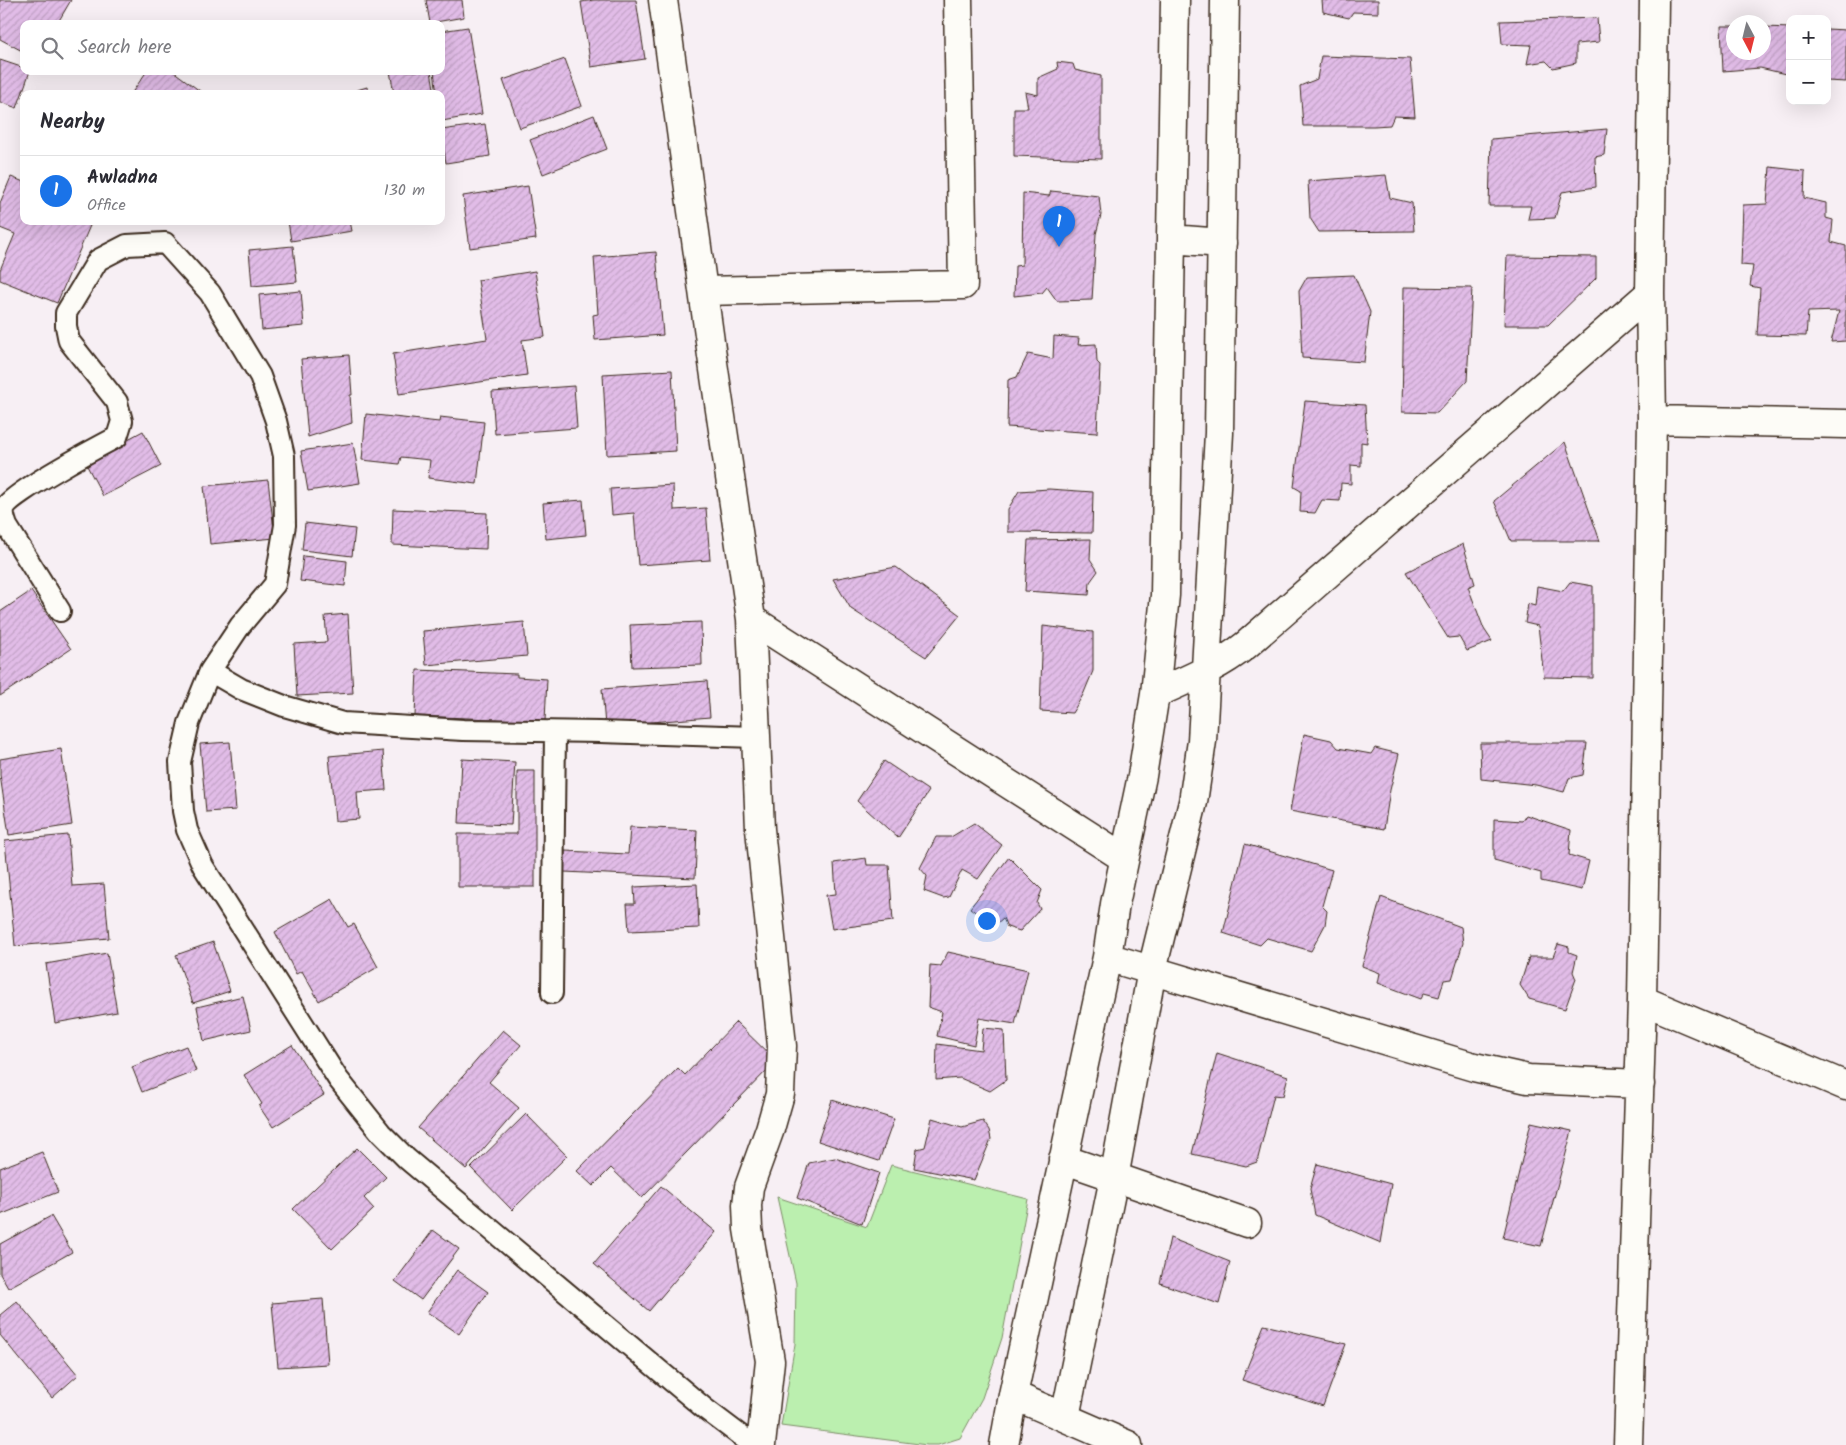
<!DOCTYPE html>
<html lang="en">
<head>
<meta charset="utf-8">
<style>
  body { margin:0; font-family:Kalam,sans-serif; background:#f2f2f3; color:#2b2b33 }
  .controls { position:absolute; right:15px; top:15px; display:grid; overflow:hidden; border-radius:10px; box-shadow:0 5px 20px #0002 }
  .controls button { width:45px; height:45px; display:grid; place-items:center; padding:0; border:0; border-bottom:1px solid #e1e1e2; background:#fff; color:#2b2b33; font:25px sans-serif }
  .compass { position:absolute; left:1726px; top:15px; width:45px; height:45px; border-radius:50%; background:#fff; box-shadow:0 5px 20px #0002; rotate:173deg }
  .you { position:absolute; left:986px; top:920px; width:18px; height:18px; margin:-12px; border:4px solid #fff; border-radius:50%; background:#1a73e8; box-shadow:0 0 0 8px #1a73e833 }
  .badge { display:grid; place-items:center; width:32px; height:32px; border-radius:50%; background:#1a73e8; color:#fff; font-size:16px; font-weight:700 }
  .pin { position:absolute; translate:-50% -41px; filter:drop-shadow(0 1px 2px #0008) }
  .pin::after { content:''; position:absolute; top:26px; width:18px; height:15px; background:inherit; clip-path:polygon(0 0,100% 0,50% 100%) }
  .list { margin:0; padding:0; list-style:none }
  h2 { display:flex; justify-content:space-between; align-items:center; height:65px; margin:0; padding:0 20px; font-size:21px }
  h2 small { font-size:16px; font-weight:400; color:#7c7c81 }
  .list li { display:grid; grid-template-columns:32px 1fr auto; gap:15px; align-items:center; box-sizing:border-box; height:70px; padding:0 20px; border-top:1px solid #e1e1e2 }
  .list b { display:block; font-size:19px; white-space:nowrap }
  .list p { margin:0; font-size:16px; white-space:nowrap; color:#7c7c81 }
  .list em { font-size:16px; font-style:normal; color:#7c7c81 }
  .icon { flex:none; width:28px; height:28px; fill:none; stroke:currentColor; stroke-width:2; stroke-linecap:round; stroke-linejoin:round }
  .map { position:relative; flex:none; width:1846px; height:1445px; overflow:hidden }
  .search { position:absolute; background:#fff; box-shadow:0 5px 20px #0002; left:20px; top:20px; width:425px; height:55px; display:flex; align-items:center; gap:12px; box-sizing:border-box; padding:0 18px; border-radius:10px; color:#7c7c81; font-size:19px }
  .panel { position:absolute; background:#fff; box-shadow:0 5px 20px #0002; left:20px; top:90px; width:425px; height:135px; border-radius:10px }
  .map>svg:first-child { display:block }
</style>
</head>
<body>
<div class="map">
<svg width="1846" height="1445" viewBox="0 0 1846 1445">
  <defs>
    <pattern id="building-hatch" width="6" height="6" patternUnits="userSpaceOnUse" patternTransform="scale(1.25)"><rect width="6" height="6" fill="#e1bce7"/><path d="M-1 1l2-2M0 6l6-6M5 7l2-2" fill="none" stroke="#c2a2c6"/></pattern>
  </defs>
  <rect width="100%" height="100%" fill="#f7eff4"/>
  <filter id="ink" filterUnits="userSpaceOnUse"><feTurbulence type="fractalNoise" baseFrequency=".02" numOctaves="2"/><feDisplacementMap in="SourceGraphic" scale="10" xChannelSelector="R" yChannelSelector="G"/><feConvolveMatrix kernelMatrix="1 2 1 2 8 2 1 2 1" color-interpolation-filters="sRGB"/></filter>
  <g filter="url(#ink)">
    <path fill="#bbefaf" stroke="#7b8c66" d="M891,1165l137,34 -26,139 -20,60 -22,40 -22,7h-11l-146,-19 14,-82 1,-61 -19,-86 90,30z"/>
    <path fill="url(#building-hatch)" stroke="#3b2a1e" d="M0,0h71l-14,24h-33v28l-24,-13z
      M426,0h36l2,17 -34,6z
      M594,0h42l9,59 -54,8 -10,-65z
      M1322,0h56v13l-25,-1 -4,6 -26,-6z
      M1597,18l2,24 -23,2v19l-23,5 -7,-7 -19,3 4,-19 -29,-1 -2,-23z
      M1721,26h13v26h30v-25l26,1v47l-30,-7 -37,3z
      M468,27l14,87 -40,7 -1,-27h-4l-3,-23h7v-40z
      M1827,29l19,1v52l-19,-1z
      M1321,56l89,3 5,58 -21,-1 -4,9 -16,1h-71l-3,-40 17,-7z
      M565,59l17,47 -62,22 -17,-48z
      M0,60l24,8v3h6l-13,37 -17,-6z
      M1057,62l16,2 2,6 26,6v83l-87,-3v-48h14l-3,-16 13,3v-17l20,-9z
      M147,71h26l31,23h-73z
      M390,71h41l4,23h-41z
      M367,87l1,7h-24z
      M594,115l13,34 -64,25 -13,-34z
      M485,124l5,32 -44,7 -5,-33z
      M1607,129l-3,26 -9,2 1,30 -34,5 -7,26 -27,1 3,-13h-42l2,-67z
      M1770,167l35,4 -1,27 22,5v15l7,2 -2,22 15,4v95l-15,1 8,-31 -31,1 -2,24 -49,-1 3,-47 -10,-2 3,-20 -12,-1 2,-60 24,-1z
      M1386,175l4,23 22,5 2,28 -95,1 -9,-14 -2,-37z
      M11,177l13,5v39h68l-35,82 -57,-23v-10l15,-36 -15,-6v-25z
      M528,186l8,53 -66,9 -7,-52z
      M1051,191l48,5 2,19 -5,19 -4,66 -35,1 -10,-14 -5,6 -28,3 1,-30 7,-1 1,-72 26,3z
      M288,221h62l2,10 -61,10z
      M293,246l4,36 -45,4 -3,-36z
      M656,252l7,83 -68,5 -2,-25 5,-1 -4,-57z
      M1507,256l89,1v21l-48,47h-44z
      M535,271l10,66 -23,3 5,35 -128,19 -6,-40 94,-15 -9,-59z
      M1354,275l16,37 -6,50 -62,-4 -3,-67 8,-14z
      M1404,287l68,1 -5,93 -30,32 -35,-1z
      M301,291l3,35 -42,4 -3,-35z
      M1054,336l25,2 -1,7 18,-1 1,18 3,3 -3,68 -90,-6 1,-47 9,-3 11,-23 25,5z
      M349,355l3,40h-2l2,28 -44,14 -7,-78z
      M672,370l4,81 -69,4 -4,-81z
      M574,386l3,42 -82,6 -3,-42z
      M1305,401l60,4 2,38 -6,-1v24l-10,-1v19l-10,-1 -1,18 -18,-1 -7,13 -15,-1 1,-21 -7,-4z
      M366,414l73,8 1,-5 44,5 -7,62 -49,-6 2,-18 -29,-3 -2,7 -37,-4z
      M143,431l18,35 -58,30 -18,-34z
      M1565,442l35,99h-89l-17,-40z
      M353,443l7,40 -52,8 -7,-40z
      M268,480l7,58 -65,6 -6,-58z
      M673,485l1,25 32,-2 4,52 -72,5 -4,-52 -22,2 -2,-26z
      M1049,489l44,3 -1,41 -84,-1v-23l11,-18z
      M583,500l3,35 -40,4 -3,-36z
      M393,509l94,4 -1,36 -94,-4z
      M305,523l50,6 -3,27 -50,-6z
      M1091,539l-1,20 8,12 -8,11 -1,13 -64,-4 3,-51z
      M1463,544l12,40 -7,3 16,42 8,12 -25,10 -8,-14 -11,1 -42,-66z
      M303,556l44,5 -2,25 -45,-5z
      M896,567l64,48 -34,42 -75,-48 -18,-30z
      M1570,582l23,4v92l-49,-1 -6,-51 -13,-3 3,-19 7,2 2,-20 26,5z
      M31,591l40,58 -71,47v-84z
      M348,614l5,79 -56,3 -3,-52 33,-2 -2,-26z
      M524,622l3,34 -101,9 -3,-34z
      M701,622l1,43 -70,2 -2,-42z
      M1043,626l50,6v39l-10,24 -11,18 -32,-2z
      M417,670l100,4v3l30,2 -2,42 -130,-5z
      M707,681l3,36 -105,9 -3,-37z
      M1304,734l27,6 7,8 33,6 4,-6 24,6 -9,36 -6,39 -94,-18z
      M230,742l6,68 -30,2 -6,-68z
      M1480,743h107l-4,32 -14,3 -5,14 -28,-7 -55,-6z
      M61,749l11,76 -63,10 -9,-60v-16z
      M383,751l3,39 -29,2 2,27 -24,2 -6,-65z
      M462,759l53,3 -4,63 -52,-2z
      M884,761l45,30 -31,47 -41,-37z
      M517,771h18v116h-77v-53h59z
      M1526,815l45,15 -2,25 20,6 -7,29 -41,-9v-8l-47,-13v-41l28,2z
      M974,823l28,22 -24,34 -16,-9 -13,27 -6,1 -19,-7 3,-15 -7,-8 16,-31h15z
      M630,827l67,3 -2,48 -131,-6 1,-21 63,3z
      M68,835l4,51 32,-2 5,54 -94,8 -10,-105z
      M1245,844l87,26 -10,36 5,5 -2,14 -14,26 -44,-13 -7,7 -37,-12z
      M1009,857l33,33 -5,13 3,6 -20,22 -13,-4 -4,-9 -9,8 -24,-18z
      M866,858l1,7h22l4,56 -61,8 -6,-34 10,-1 -2,-31z
      M697,884l2,44 -70,3 -2,-27h8l-1,-17z
      M1381,897l80,30 2,16 -11,36 -8,1 -5,17 -15,-4 -3,6 -43,-16 2,-10 -18,-7z
      M332,899l16,28 6,-3 24,43 -59,34 -17,-30 -6,3 -21,-42z
      M213,942l17,49 -37,12 -17,-48z
      M1558,944l11,3v5l8,3 -4,17 3,7 -11,30 -36,-10 -9,-14 9,-28h24z
      M948,952l80,18 -13,54 -36,-6 -5,27 -37,-9 5,-24 -14,-5 2,-42 11,1z
      M107,953l10,59 -62,11 -9,-59z
      M243,996l8,34 -47,11 -7,-34z
      M736,1022l40,39 -134,137 -31,-30 -18,18 -16,-15 101,-103 7,7z
      M983,1028l21,2 2,50 -16,11 -30,-13 -24,2 1,-36 44,6z
      M503,1030l18,15 -32,37 30,26 -53,61 -48,-41z
      M292,1045l32,50 -51,32 -14,-21 3,-2 -18,-29z
      M186,1046l10,25 -54,21 -10,-25z
      M1217,1053l71,23 -5,20 -9,-1 -17,67 -11,4 -54,-12z
      M832,1100l62,19 -15,42 -61,-20z
      M526,1114l41,42 -55,54 -41,-42z
      M932,1118l30,9 21,-6 6,9 2,9 -17,41 -60,-12 3,-19 8,-2z
      M1531,1122l41,9 -31,115 -38,-8z
      M357,1148l29,29 -22,21 10,11 -42,40 -39,-40z
      M42,1152l16,40 -58,23v-47z
      M835,1158l44,15 -17,51 -65,-26 12,-35z
      M1317,1164l74,20 -10,59 -66,-28 -5,-26z
      M661,1186l55,46 -67,79 -55,-47z
      M51,1216l21,36 -64,36 -8,-14v-30z
      M433,1230l26,19 -38,51 -26,-19z
      M1170,1238l60,24 -11,42 -59,-21z
      M457,1270l31,22 -29,42 -32,-22z
      M323,1299l5,65 -50,3 -6,-64z
      M17,1301l61,74 -26,23 -52,-63v-20z
      M1264,1325l82,19 -23,62 -81,-26z"/>
    <g fill="none" stroke-linecap="round" stroke-linejoin="round">
      <g stroke="#3b2a1e" stroke-width="24">
        <path id="service" d="M60,611l-53,-85c-2,-6 -5,-13 -2,-19 7,-14 93,-60 112,-70l5,-16 -5,-19 -48,-61 -3,-15v-13l32,-53 29,-15 38,-2 45,50 50,83 16,45 8,35 1,69 -10,59 -35,42 -30,45 -21,52 -9,39 3,49 4,19 16,36 135,213 43,54 26,26 297,249 49,37
          M210,671l31,18 43,17 59,17 120,7 137,2 155,5
          M552,993l3,-261"/>
      </g>
      <g stroke="#3b2a1e" stroke-width="31">
        <path id="minor" d="M663,0l49,356 39,263 9,210 22,217 -2,48 -10,35 -21,58 -2,18 1,24 22,132 -9,84
          M1171,239l51,4
          M704,291l259,-6 -5,-285
          M1652,420l194,4
          M751,619l373,239
          M1155,694c33,-15 62,-26 91,-49l404,-352
          M1107,957l367,110 54,12 112,5
          M1642,1000l204,86
          M1063,1159l184,64
          M1013,1395l115,50
          M1065,1417l49,-239 38,-208 41,-168 9,-61 17,-308 6,-433
          M1004,1445l9,-50 94,-438 8,-53 27,-128 13,-82 10,-99 10,-595
          M1628,1445l14,-445 10,-580 -2,-127 4,-293"/>
      </g>
      <use href="#service" stroke="#fdfcf7" stroke-width="20"/>
      <use href="#minor" stroke="#fdfcf7" stroke-width="28"/>
    </g>
  </g>
</svg>
<div class="controls">
<button>+</button>
<button>−</button>
</div>
<svg class="compass" viewBox="-18 -18 36 36"><path d="M0-13l5 13h-10z" fill="#e53935"/><path d="M0 13l5-13h-10z" fill="#7c7c81"/></svg>
<div class="you"></div>
<div class="pin badge" style="left:1059px;top:247px">1</div>
<div class="search"><svg class="icon" aria-label="search" viewBox="0 0 24 24"><circle cx="10" cy="10" r="6"/><path d="M15 15l6 6"/></svg>Search here</div>
<section class="panel">
<h2>Nearby<small></small></h2>
<ul class="list">
<li><span class="badge">1</span><div><b>Awladna</b><p>Office</p></div><em>130 m</em></li>
</ul>
</section>
</div>
</body>
</html>
